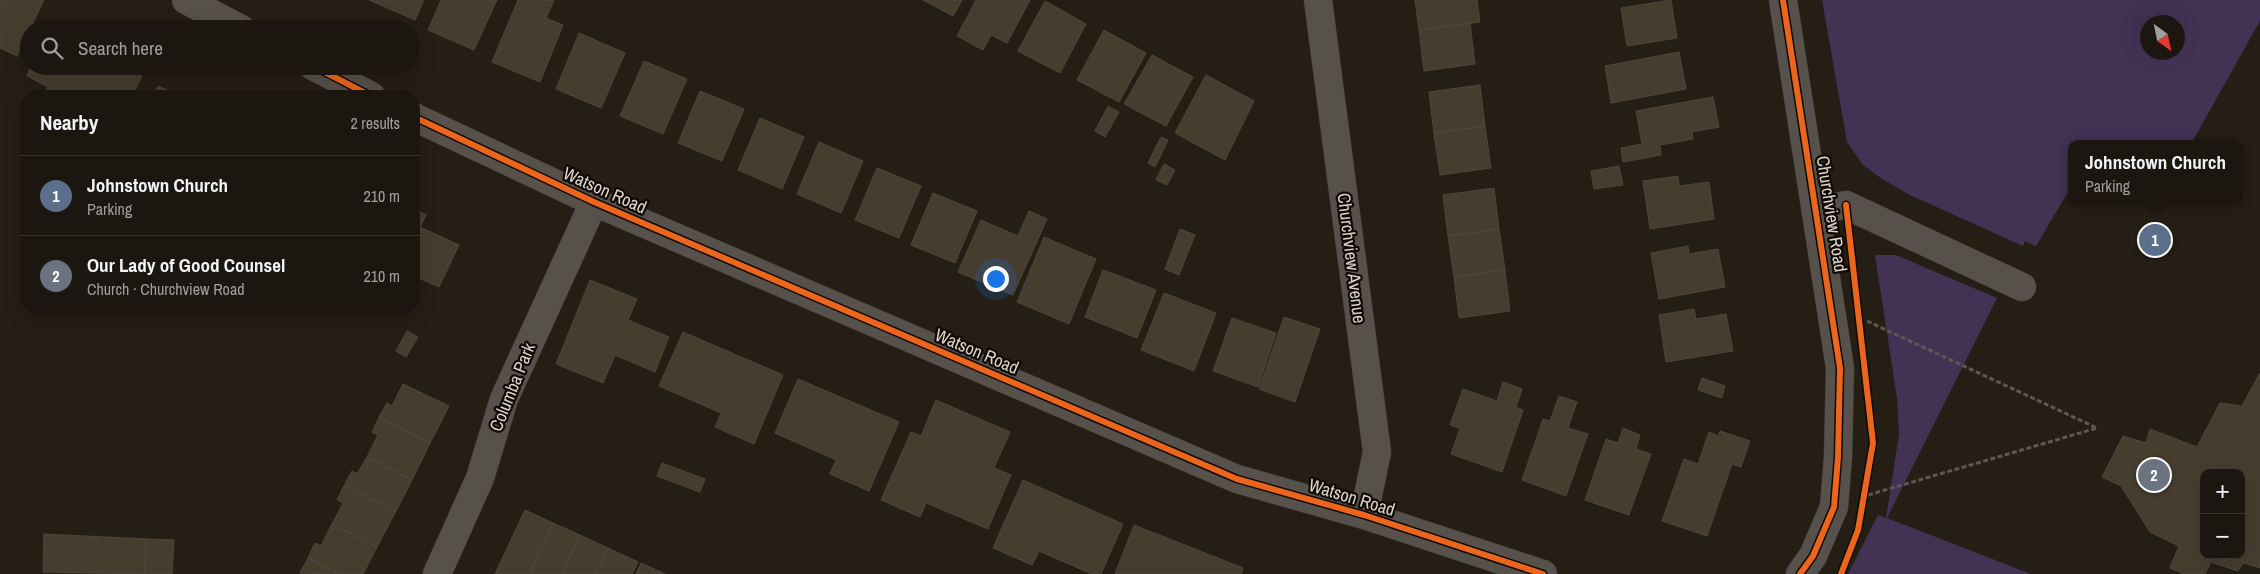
<!DOCTYPE html>
<html lang="en">
<head>
<meta charset="utf-8">
<style>
  body { margin:0; font-family:"Archivo Narrow",sans-serif; background:#29231e; color:#f1f3f6 }
  .controls { position:absolute; right:15px; bottom:15px; display:grid; overflow:hidden; border-radius:10px; box-shadow:0 5px 20px #0002 }
  .controls button { width:45px; height:45px; display:grid; place-items:center; padding:0; border:0; border-bottom:1px solid #3a3530; background:#1c1610; color:#f1f3f6; font:25px sans-serif }
  .compass { position:absolute; left:2140px; top:15px; width:45px; height:45px; border-radius:50%; background:#1c1610; box-shadow:0 5px 20px #0002; rotate:147deg }
  .you { position:absolute; left:995px; top:278px; width:18px; height:18px; margin:-12px; border:4px solid #fff; border-radius:50%; background:#1a73e8; box-shadow:0 0 0 8px #1a73e833 }
  .badge { display:grid; place-items:center; width:32px; height:32px; border-radius:50%; background:#0f766e; color:#fff; font-size:16px; font-weight:700 }
  .pin { position:absolute; translate:-50% -50%; border:2px solid #fff; box-shadow:0 1px 5px #0006 }
  .popup { position:absolute; left:2068px; top:140px; width:175px; height:65px; box-sizing:border-box; display:grid; place-content:center; border-radius:10px; background:#1c1610; filter:drop-shadow(0 1px 4px #0005); font-size:16px; white-space:nowrap; color:#a09f9f }
  .popup b { font-size:19px; color:#f1f3f6 }
  .popup::after { content:''; position:absolute; left:50%; top:100%; margin-left:-10px; border:10px solid transparent; border-top-color:#1c1610 }
  .list { margin:0; padding:0; list-style:none }
  h2 { display:flex; justify-content:space-between; align-items:center; height:65px; margin:0; padding:0 20px; font-size:21px }
  h2 small { font-size:16px; font-weight:400; color:#a09f9f }
  .list li { display:grid; grid-template-columns:32px 1fr auto; gap:15px; align-items:center; box-sizing:border-box; height:80px; padding:0 20px; border-top:1px solid #3a3530 }
  .list b { display:block; font-size:19px; white-space:nowrap }
  .list p { margin:0; font-size:16px; white-space:nowrap; color:#a09f9f }
  .list em { font-size:16px; font-style:normal; color:#a09f9f }
  .icon { flex:none; width:28px; height:28px; fill:none; stroke:currentColor; stroke-width:2; stroke-linecap:round; stroke-linejoin:round }
  .map { position:relative; flex:none; width:2260px; height:574px; overflow:hidden }
  .search { position:absolute; background:#1c1610; box-shadow:0 5px 20px #0002; left:20px; top:20px; width:400px; height:55px; display:flex; align-items:center; gap:12px; box-sizing:border-box; padding:0 18px; border-radius:28px; color:#a09f9f; font-size:19px }
  .panel { position:absolute; background:#1c1610; box-shadow:0 5px 20px #0002; left:20px; top:90px; width:400px; height:225px; border-radius:20px }
  .map>svg:first-child { display:block }
</style>
</head>
<body>
<div class="map">
<svg width="2260" height="574" viewBox="0 0 2260 574">
  <rect width="100%" height="100%" fill="#251e15"/>
  <path fill="#433254" fill-rule="evenodd" d="M1822,0h438v21l-69,123h-120v43l-35,59 -11,-5 -2,5 -111,-50 -30,-17 -19,-14 -16,-23zM2148,22h30v30h-30z
    M1875,255h21l101,43 -110,220 144,56h-183l30,-59 8,3 13,-84 -2,-36z"/>
  <path fill="#463d2f" stroke="#4d473f" fill-rule="evenodd" d="M0,0h44l-27,56 -17,-8z
    M369,0h55l-9,20z
    M441,0h56l-23,50 -46,-20z
    M518,0h36l-8,18 17,7 -23,57 -48,-20z
    M923,0h39l-9,16z
    M976,0h54l-23,43 -16,-8 -8,15 -26,-14z
    M1415,0h62l3,22 -61,8z
    M1671,0l6,38 -50,8 -6,-38z
    M1045,1l41,23 -26,49 -42,-22z
    M1470,23l5,41 -51,7 -5,-41z
    M1104,30l42,23 -27,49 -42,-22z
    M579,33l46,20 -24,55 -45,-19z
    M1679,52l7,37 -75,14 -6,-37z
    M1152,55l41,22 -27,49 -42,-22z
    M644,61l43,18 -24,55 -43,-18z
    M31,66h90l21,10 -10,20h-89l5,-9 -21,-11z
    M1206,75l48,26 -29,59 -50,-27z
    M1480,85l5,41 -51,7 -5,-41z
    M158,86l23,10h-28z
    M700,91l44,18 -22,52 -44,-18z
    M1713,97l6,30 -27,5 1,7 -33,6 1,10 -38,7 -2,-14 21,-4 -6,-33z
    M1108,106l11,6 -14,25 -10,-6z
    M760,118l44,19 -22,52 -44,-19z
    M1485,126l6,42 -51,7 -6,-42z
    M1161,137l7,3 -13,27 -7,-4z
    M819,142l44,19 -22,52 -44,-19z
    M1164,164l11,6 -8,15 -11,-5z
    M1619,166l4,19 -29,4 -3,-18z
    M877,168l44,18 -22,52 -44,-18z
    M1678,176l1,10 30,-4 5,37 -64,10 -7,-48z
    M1494,188l5,41 -51,7 -5,-41z
    M933,193l44,18 -22,52 -44,-18z
    M414,209l12,6 -6,12 39,18 -20,42 -25,-11z
    M1029,211l18,8 -34,76 -55,-23 23,-52 37,16z
    M1180,229l15,6 -16,40 -14,-6z
    M1499,229l6,41 -51,7 -6,-41z
    M1044,237l52,22 -27,65 -52,-22z
    M1688,246l1,8 29,-5 7,38 -66,12 -8,-46z
    M1103,270l53,20 -19,48 -52,-21z
    M1505,270l5,41 -51,7 -5,-41z
    M590,280l47,19 -9,21 41,17 -14,35 -40,-17 -12,28 -47,-19z
    M1164,293l52,20 -22,58 -53,-21z
    M1694,309l2,10 30,-5 7,37 -67,11 -7,-47z
    M1284,317l36,12 -25,73 -36,-13z
    M1232,318l44,15 -18,54 -45,-16z
    M407,331l11,6 -12,20 -10,-6z
    M683,332l100,43 -29,69 -39,-17 6,-14 -62,-27z
    M2260,373v195l-17,-5 -5,8 -27,-9 -6,12h-21l-14,-6 9,-22 -29,-14 -29,-46 -19,-9 21,-41 23,7 4,-14 47,18 23,-44 22,3zM2204,473h37v82h-37z
    M1702,378l23,8 -3,12 -24,-8z
    M798,379l101,43 -30,69 -39,-17 6,-14 -61,-27z
    M1503,382l19,7 -6,18 7,3 -21,62 -51,-18 9,-26 -10,-3 13,-36 34,12z
    M403,384l46,22 -19,37 -51,-26 8,-14 5,3z
    M1559,396l18,6 -9,26 20,6 -22,62 -44,-16 21,-61 7,2z
    M936,400l74,32 -16,36 17,7 -23,54 -62,-26 -6,14 -39,-17 30,-68 10,4z
    M379,417l51,26 -18,37 -45,-23 11,-22 -6,-3z
    M1623,428l17,7 -4,14 15,5 -22,61 -44,-15 21,-61 12,4z
    M1720,431l30,10 -9,26 -9,-3 -25,72 -45,-15 22,-62 14,5 11,-32 9,4z
    M367,457l45,23 -16,31 -52,-25 8,-15 5,3z
    M662,463l43,16 -5,13 -43,-16z
    M1023,480l100,44 -22,50h-9l-53,-23 -7,14 -39,-17z
    M344,486l52,25 -19,36 -45,-23 11,-21 -6,-3z
    M525,510l28,13 -24,51h-34z
    M553,523l27,12 -18,39h-33z
    M332,524l45,23 -14,27h-24l-31,-16 7,-15 6,3z
    M1134,525l109,43 -2,6h-126z
    M44,534l102,5 -1,35 -102,-2z
    M580,535l28,13 -12,26h-34z
    M146,539l28,1 -2,34h-27z
    M608,548l30,14 -6,12h-36z
    M308,558l31,16 -39,-1z
    M641,563l24,11h-29z"/>
  <g fill="none" stroke-linecap="round" stroke-linejoin="round">
    <g stroke="#3f3933" stroke-width="29">
      <path id="minor" d="M186,0l55,29
        M1318,0l59,452 -13,63
        M1783,0l57,368 -2,89 -4,50 -21,49 -13,18
        M313,66l58,30
        M414,117l180,85 643,277 127,36 179,59
        M1816,210l30,-5 176,82
        M437,574l43,-96 24,-79 90,-197"/>
    </g>
    <path stroke="#5d5851" stroke-width="3" stroke-dasharray="5 2.5" stroke-linecap="butt" d="M1867,321l230,107
      M1868,495l229,-67"/>
    <use href="#minor" stroke="#56514a" stroke-width="28"/>
    <g stroke="#0f0a04" stroke-width="9">
      <path id="cycleway" d="M1783,0l57,368 -2,89 -4,50 -21,49 -13,18
        M313,66l58,30
        M414,117l180,85 643,277 127,36 179,59
        M1841,574l17,-44 15,-87 -27,-238"/>
    </g>
    <use href="#cycleway" stroke="#eb651d" stroke-width="6"/>
  </g>
  <g text-anchor="middle" dominant-baseline="central" stroke-width="4.5" stroke-linejoin="round" paint-order="stroke">
    <g font-size="18" fill="#ddd5cb" stroke="#0f0a04">
      <text transform="translate(605 190) rotate(24)">Watson Road</text>
      <text transform="translate(1832 214) rotate(81)">Churchview Road</text>
      <text transform="translate(1352 258) rotate(83)">Churchview Avenue</text>
      <text transform="translate(977 351) rotate(23)">Watson Road</text>
      <text transform="translate(512 387) rotate(-68)">Columba Park</text>
      <text transform="translate(1352 497) rotate(17)">Watson Road</text>
    </g>
  </g>
</svg>
<div class="controls">
<button>+</button>
<button>−</button>
</div>
<svg class="compass" viewBox="-18 -18 36 36"><path d="M0-13l5 13h-10z" fill="#e53935"/><path d="M0 13l5-13h-10z" fill="#a09f9f"/></svg>
<div class="you"></div>
<div class="pin badge" style="left:2155px;top:240px;background:#5c6f8a">1</div>
<div class="popup"><b>Johnstown Church</b>Parking</div>
<div class="pin badge" style="left:2154px;top:475px;background:#6b7280">2</div>
<div class="search"><svg class="icon" aria-label="search" viewBox="0 0 24 24"><circle cx="10" cy="10" r="6"/><path d="M15 15l6 6"/></svg>Search here</div>
<section class="panel">
<h2>Nearby<small>2 results</small></h2>
<ul class="list">
<li><span class="badge" style="background:#5c6f8a">1</span><div><b>Johnstown Church</b><p>Parking</p></div><em>210 m</em></li>
<li><span class="badge" style="background:#6b7280">2</span><div><b>Our Lady of Good Counsel</b><p>Church · Churchview Road</p></div><em>210 m</em></li>
</ul>
</section>
</div>
</body>
</html>
